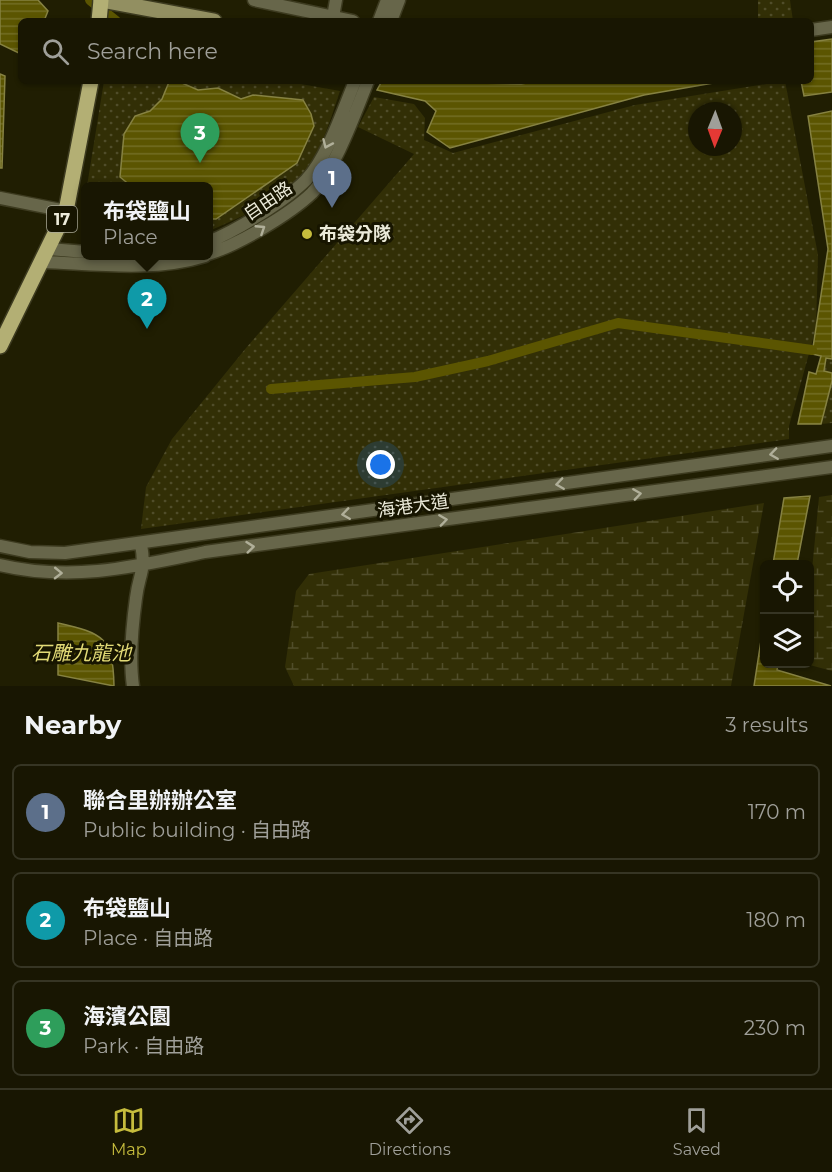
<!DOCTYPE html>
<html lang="en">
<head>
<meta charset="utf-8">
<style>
  body { margin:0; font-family:Montserrat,"Noto Sans TC",sans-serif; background:#252311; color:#f1f3f6 }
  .controls { position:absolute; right:18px; bottom:18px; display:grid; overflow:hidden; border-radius:9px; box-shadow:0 2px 4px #0004 }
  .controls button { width:54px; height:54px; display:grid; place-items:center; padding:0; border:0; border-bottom:2px solid #363524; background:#181602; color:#f1f3f6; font:30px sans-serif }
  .compass { position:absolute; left:688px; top:102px; width:54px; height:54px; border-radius:50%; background:#181602; box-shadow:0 2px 4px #0004; rotate:181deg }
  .you { position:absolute; left:381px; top:465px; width:21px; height:21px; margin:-15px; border:4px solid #fff; border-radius:50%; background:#1a73e8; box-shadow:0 0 0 9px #1a73e833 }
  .badge { display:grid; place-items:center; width:39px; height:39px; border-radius:50%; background:#c6bc3d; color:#fff; font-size:20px; font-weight:700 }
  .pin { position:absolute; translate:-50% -50px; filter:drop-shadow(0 2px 3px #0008) }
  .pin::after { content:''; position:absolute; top:32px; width:21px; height:18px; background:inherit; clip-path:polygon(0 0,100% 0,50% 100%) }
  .popup { position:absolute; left:81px; top:182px; width:132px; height:78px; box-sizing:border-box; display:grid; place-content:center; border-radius:9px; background:#181602; filter:drop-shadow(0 2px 4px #0005); font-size:20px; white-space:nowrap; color:#9f9f99 }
  .popup b { font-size:22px; color:#f1f3f6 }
  .popup::after { content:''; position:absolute; left:50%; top:100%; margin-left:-12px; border:12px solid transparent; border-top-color:#181602 }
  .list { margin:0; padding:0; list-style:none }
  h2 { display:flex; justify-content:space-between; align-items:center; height:78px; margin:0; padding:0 24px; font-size:26px }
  h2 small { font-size:20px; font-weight:400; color:#9f9f99 }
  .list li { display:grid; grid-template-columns:39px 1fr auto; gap:18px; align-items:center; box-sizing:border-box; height:96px; margin:0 12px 12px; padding:0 12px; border:2px solid #363524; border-radius:9px }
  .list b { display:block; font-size:22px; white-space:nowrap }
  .list p { margin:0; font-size:20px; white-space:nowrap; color:#9f9f99 }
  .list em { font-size:20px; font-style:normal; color:#9f9f99 }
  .icon { flex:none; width:33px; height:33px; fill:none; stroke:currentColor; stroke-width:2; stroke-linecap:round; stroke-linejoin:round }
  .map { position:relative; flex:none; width:832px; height:686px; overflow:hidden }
  .search { position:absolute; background:#181602; box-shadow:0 2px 4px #0004; left:18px; right:18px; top:18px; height:66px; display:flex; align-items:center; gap:15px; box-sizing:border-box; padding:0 21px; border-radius:9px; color:#9f9f99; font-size:22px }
  .sheet { height:402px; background:#181602 }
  nav { display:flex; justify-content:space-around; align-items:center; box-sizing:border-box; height:84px; border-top:2px solid #363524; background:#181602; font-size:16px; color:#9f9f99 }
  nav a { display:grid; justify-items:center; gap:3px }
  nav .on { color:#c6bc3d }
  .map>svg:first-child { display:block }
</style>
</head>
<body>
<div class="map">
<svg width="832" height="686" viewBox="0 0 832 686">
  <defs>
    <pattern id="wetland-marsh" width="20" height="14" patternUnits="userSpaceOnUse" patternTransform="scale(1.5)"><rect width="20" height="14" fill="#322f06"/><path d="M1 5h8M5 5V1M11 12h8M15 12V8" fill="none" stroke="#504d2a"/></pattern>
    <pattern id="park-dots" width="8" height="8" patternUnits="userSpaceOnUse" patternTransform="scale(1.5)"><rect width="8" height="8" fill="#322f06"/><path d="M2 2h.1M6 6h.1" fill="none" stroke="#504d2a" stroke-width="1.8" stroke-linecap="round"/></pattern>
    <pattern id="water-rules" width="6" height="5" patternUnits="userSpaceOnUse" patternTransform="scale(1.5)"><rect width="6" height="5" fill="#5b5501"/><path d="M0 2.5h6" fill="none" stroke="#736e25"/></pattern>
  </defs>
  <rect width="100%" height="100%" fill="#201e02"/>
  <path fill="url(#wetland-marsh)" d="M832,495v176l-26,-7h4v-73l9,-94z
    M764,503l-33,183h-437l-9,-19 11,-76 13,-17z"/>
  <path fill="url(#park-dots)" fill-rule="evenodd" d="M758,0h32l3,21h-35z
    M104,81h180l56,10c-9,27 -18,59 -36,81 -23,29 -63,45 -95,59l-1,-45h-121z
    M785,81l33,174 -2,73 -27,98v13l-648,90 5,-42 26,-48 74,-91 168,-194 -56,-27 16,-30 40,7 11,14 -1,22 29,13 182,-48zM697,111h36v36h-36z
    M832,262v161l-11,1z"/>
  <path fill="url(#water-rules)" stroke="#868242" stroke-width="1.5" d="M0,0h38l10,11 -4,10h-23v33l-21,-10z
    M832,39v53l-28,4 -3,-15h10v-39z
    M0,74l5,2 -3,92h-2z
    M382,81l139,3 18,-3h186l-81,14 -194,53 -23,-16 9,-21 -11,-10 -48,-11z
    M169,82l13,1 16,7 20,-2 23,11 12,-4 50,5 8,14 3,12 -17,37 -81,56h-7l-1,-33h-77l-11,-9 4,-43 11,-18 15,-5 12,-12z
    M832,111v248l-6,-1 -2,13 8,2v8l-11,43h-23l11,-52 7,2 5,-18 -9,-2 16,-105 -20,-133z
    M810,496l-13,68h-24l11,-66z
    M764,621v43h14l-1,6 54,16h-77z
    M58,623c45,10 55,14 56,63l-56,-11z"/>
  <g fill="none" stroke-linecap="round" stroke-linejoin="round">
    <path stroke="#5b5501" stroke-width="10" d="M90,0l26,21
      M271,389l144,-12 73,-16 130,-38 194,27"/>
    <g stroke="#3d3b20" stroke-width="15">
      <path id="street" d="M254,0l99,21
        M333,17l3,-17
        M379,21l8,-21
        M391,21l8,-21
        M811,30l21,-3
        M0,198l66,13
        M208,242c28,-11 77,-41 98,-62 21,-22 37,-70 49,-99
        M49,249l37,3
        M208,254c30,-9 82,-40 104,-61 24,-25 43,-80 56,-112
        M43,262c52,2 111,10 162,-6
        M0,546l30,6 35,1 767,-107
        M0,565c72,17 134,2 205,-13l627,-85
        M133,686c-4,-28 -1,-59 3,-88 3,-25 10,-26 5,-54"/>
    </g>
    <g stroke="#3d3b20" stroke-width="18">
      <path id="secondary" d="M101,0l113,21"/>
    </g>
    <g stroke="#3d3b20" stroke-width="18">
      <path id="primary" d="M99,21l2,-21
        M0,346l66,-135 25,-130"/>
    </g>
    <use href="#street" stroke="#67664a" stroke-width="12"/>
    <use href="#secondary" stroke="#928f61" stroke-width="15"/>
    <use href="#primary" stroke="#b3af74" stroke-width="15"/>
  </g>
  <defs><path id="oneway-chevron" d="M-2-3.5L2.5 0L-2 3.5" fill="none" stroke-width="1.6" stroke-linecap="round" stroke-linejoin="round" transform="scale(1.5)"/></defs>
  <g stroke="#b0af99">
    <use href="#oneway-chevron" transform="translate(327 144) rotate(114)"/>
    <use href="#oneway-chevron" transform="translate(261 229) rotate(-33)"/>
    <use href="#oneway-chevron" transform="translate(774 454) rotate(172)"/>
    <use href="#oneway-chevron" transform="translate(560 484) rotate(172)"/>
    <use href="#oneway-chevron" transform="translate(637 494) rotate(-8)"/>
    <use href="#oneway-chevron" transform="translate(346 514) rotate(172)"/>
    <use href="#oneway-chevron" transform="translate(443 520) rotate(-8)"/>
    <use href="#oneway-chevron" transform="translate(250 547) rotate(-6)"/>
    <use href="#oneway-chevron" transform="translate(58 573) rotate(1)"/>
  </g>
  <circle fill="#c6bc3d" stroke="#171500" stroke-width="2" cx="307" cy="234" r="6"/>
  <g text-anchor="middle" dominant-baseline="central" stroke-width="6" stroke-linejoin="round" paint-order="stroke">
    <rect fill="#171500" stroke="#acab99" stroke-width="1.5" x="47" y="206" width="30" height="26" rx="4.5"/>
    <g font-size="16" font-weight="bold" fill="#ecebda">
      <text x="62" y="219">17</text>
    </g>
    <g font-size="18" fill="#ecebda" stroke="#171500">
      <text transform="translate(268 201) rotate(-34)">自由路</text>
      <text transform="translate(413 506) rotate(-8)">海港大道</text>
    </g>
    <g font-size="18" font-weight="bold" fill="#ecebda" stroke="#171500" text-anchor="start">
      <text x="319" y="234">布袋分隊</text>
    </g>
    <g font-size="20" font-style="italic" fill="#e2da76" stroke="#171500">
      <text x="81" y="653">石雕九龍池</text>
    </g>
  </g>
</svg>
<div class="controls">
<button><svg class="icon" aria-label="locate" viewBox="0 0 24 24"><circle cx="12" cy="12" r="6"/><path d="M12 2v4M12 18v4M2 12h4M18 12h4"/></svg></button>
<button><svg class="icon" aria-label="layers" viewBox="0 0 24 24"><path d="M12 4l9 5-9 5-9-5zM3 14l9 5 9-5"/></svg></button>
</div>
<svg class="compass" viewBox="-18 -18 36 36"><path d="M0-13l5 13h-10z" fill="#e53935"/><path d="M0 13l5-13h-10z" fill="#9f9f99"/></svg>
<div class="you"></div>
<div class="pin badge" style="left:332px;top:208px;background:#5c6f8a">1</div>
<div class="pin badge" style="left:147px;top:329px;background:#0f9aa8">2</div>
<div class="popup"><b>布袋鹽山</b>Place</div>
<div class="pin badge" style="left:200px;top:163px;background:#2e9e5b">3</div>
<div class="search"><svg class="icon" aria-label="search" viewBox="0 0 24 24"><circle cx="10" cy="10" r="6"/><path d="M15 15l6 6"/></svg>Search here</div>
</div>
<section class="sheet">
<h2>Nearby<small>3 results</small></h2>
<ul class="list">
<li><span class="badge" style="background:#5c6f8a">1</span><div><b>聯合里辦辦公室</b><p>Public building · 自由路</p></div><em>170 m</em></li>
<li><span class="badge" style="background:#0f9aa8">2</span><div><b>布袋鹽山</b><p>Place · 自由路</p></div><em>180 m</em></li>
<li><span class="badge" style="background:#2e9e5b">3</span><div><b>海濱公園</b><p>Park · 自由路</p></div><em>230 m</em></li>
</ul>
</section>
<nav>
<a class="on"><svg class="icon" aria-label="map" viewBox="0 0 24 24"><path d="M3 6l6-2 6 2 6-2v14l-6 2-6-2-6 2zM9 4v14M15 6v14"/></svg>Map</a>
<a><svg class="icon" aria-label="directions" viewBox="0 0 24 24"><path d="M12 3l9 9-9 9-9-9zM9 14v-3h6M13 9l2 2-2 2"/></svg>Directions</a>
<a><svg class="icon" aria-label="saved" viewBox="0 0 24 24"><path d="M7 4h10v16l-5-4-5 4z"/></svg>Saved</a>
</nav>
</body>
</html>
